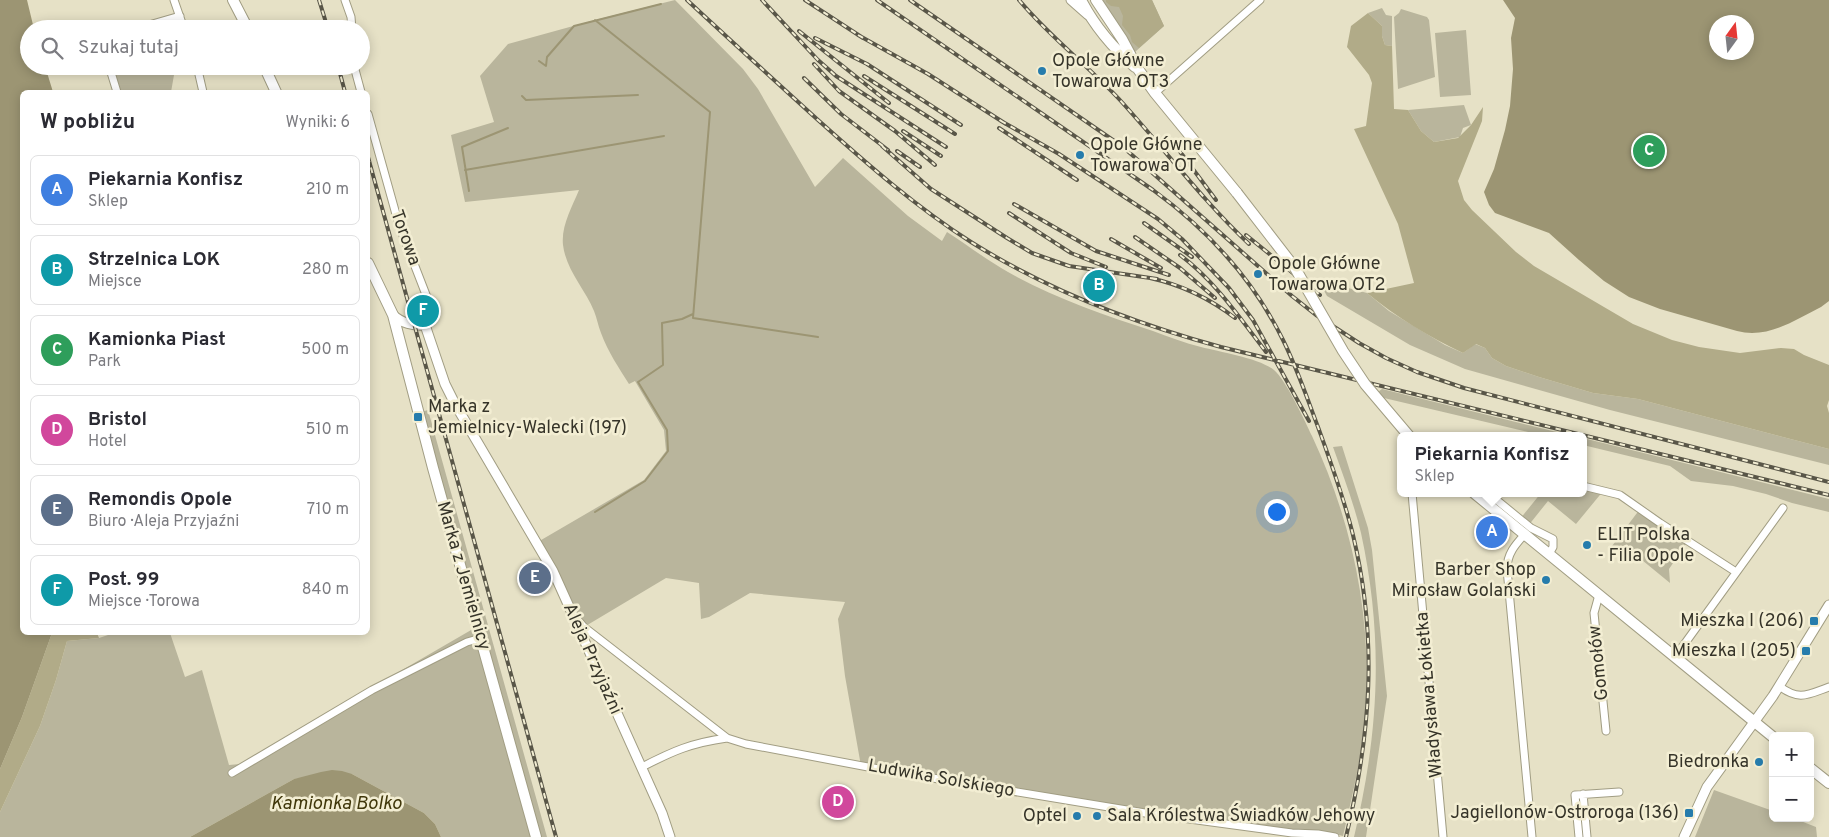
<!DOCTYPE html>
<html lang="pl">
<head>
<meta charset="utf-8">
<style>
  body { margin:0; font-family:Overpass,sans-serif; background:#f7f7f7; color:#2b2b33 }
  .controls { position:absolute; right:15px; bottom:15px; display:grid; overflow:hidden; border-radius:8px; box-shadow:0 2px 12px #0003 }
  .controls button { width:45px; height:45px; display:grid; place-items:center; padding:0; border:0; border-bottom:1px solid #e1e1e2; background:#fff; color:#2b2b33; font:25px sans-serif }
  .compass { position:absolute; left:1709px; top:15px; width:45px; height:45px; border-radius:50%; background:#fff; box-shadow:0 2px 12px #0003; rotate:15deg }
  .you { position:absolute; left:1276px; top:511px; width:18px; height:18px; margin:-12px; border:4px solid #fff; border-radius:50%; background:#1a73e8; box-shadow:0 0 0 8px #1a73e833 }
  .badge { display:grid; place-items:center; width:32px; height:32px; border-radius:50%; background:#267cac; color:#fff; font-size:16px; font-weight:700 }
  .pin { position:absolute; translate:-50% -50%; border:2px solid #fff; box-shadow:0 1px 5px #0006 }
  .popup { position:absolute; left:1397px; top:432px; width:190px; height:65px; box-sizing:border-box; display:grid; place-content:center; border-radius:8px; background:#fff; filter:drop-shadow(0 1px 4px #0005); font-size:16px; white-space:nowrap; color:#7c7c81 }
  .popup b { font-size:19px; color:#2b2b33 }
  .popup::after { content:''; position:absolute; left:50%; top:100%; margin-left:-10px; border:10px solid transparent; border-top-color:#fff }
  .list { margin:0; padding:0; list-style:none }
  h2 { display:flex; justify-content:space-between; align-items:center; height:65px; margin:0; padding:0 20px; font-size:21px }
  h2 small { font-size:16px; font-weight:400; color:#7c7c81 }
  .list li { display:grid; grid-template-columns:32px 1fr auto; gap:15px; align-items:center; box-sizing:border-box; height:70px; margin:0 10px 10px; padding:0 10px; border:1px solid #e1e1e2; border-radius:8px }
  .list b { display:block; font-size:19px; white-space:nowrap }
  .list p { margin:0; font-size:16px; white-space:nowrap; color:#7c7c81 }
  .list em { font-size:16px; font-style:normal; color:#7c7c81 }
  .icon { flex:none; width:28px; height:28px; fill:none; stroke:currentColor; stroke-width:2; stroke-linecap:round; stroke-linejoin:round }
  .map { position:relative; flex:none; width:1829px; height:837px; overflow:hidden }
  .search { position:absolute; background:#fff; box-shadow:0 2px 12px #0003; left:20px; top:20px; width:350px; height:55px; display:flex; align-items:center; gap:12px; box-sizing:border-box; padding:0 18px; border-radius:28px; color:#7c7c81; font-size:19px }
  .panel { position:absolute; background:#fff; box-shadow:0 2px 12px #0003; left:20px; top:90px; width:350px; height:545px; border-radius:8px }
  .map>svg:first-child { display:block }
</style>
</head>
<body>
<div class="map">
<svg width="1829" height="837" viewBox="0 0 1829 837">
  <rect width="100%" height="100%" fill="#e6e1c6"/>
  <path fill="#b9b59c" d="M675,0l68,69 15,20 57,98 28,-29 65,58 34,25 5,-9c20,13 40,28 61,40 44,25 96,43 145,59 16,6 32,12 48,16 19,5 58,11 73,23 12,10 31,51 38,66 39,83 59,175 54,267 -2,45 -13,90 -23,133l-13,-3h-38l-431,-67 -16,-90 -7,-57 7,-17 -95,-9 -41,24 -8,2 -2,-36 -33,-5 -87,52 -43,-87 108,-63 22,-29 -2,-21 -29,-49 -6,3c-10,-16 -21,-32 -28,-51 -3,-7 -4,-15 -7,-22 -9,-22 -28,-41 -31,-66 -2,-19 9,-38 16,-55l-114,12 -14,-67 43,-13 -14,-46 28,-32 87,-24z
    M1101,0h51l12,26 -29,26z
    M1382,8l4,7 6,1v30l-7,-1 -3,-9v-10l-14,-13z
    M1401,9l26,8 2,3 6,57 -37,12 -4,-72 5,-4z
    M1466,30l5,65 -31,2 -5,-64z
    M110,66h87l1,4 -24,5 -3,17h-54z
    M1464,105l7,20 -8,3 -3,9 -26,5 -13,-11 -13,-21z
    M1318,280l49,13 22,18 56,34 18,8 12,-9 10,4 7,10 14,8 33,11 54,16 45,6 191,50v16l-219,-55 -145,-41 -55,-24 -83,-49z
    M1382,389l191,47h-28l-161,-38 -9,-4z
    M428,410l119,427h-106l-6,-13 -11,-11 -72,-39 -58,5 -104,58h-190v-25l40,-86 16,-46 11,-39 32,-3 15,-5h56l15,44 17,-7 27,95 11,-1 238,-138 -60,-213z
    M1583,438l246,61v13l-37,-9 -26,-9 -33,-8 -42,-5 -21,-15 -87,-21z
    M1342,446l26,82 4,22 15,146 -21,141h-12c25,-105 30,-198 7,-304 -7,-29 -18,-58 -28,-86z
    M1583,486l21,4 -28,34 -28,-23 -20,25 -8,-7 21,-26h42z
    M1640,509l48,32 -19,28 1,14 -39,-32 -8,10 -14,-11z
    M1714,790l59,21v7h20l23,9 1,10h-122z"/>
  <path fill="#b1ab88" d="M1106,0h46l12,26 -25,22 -7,-6 -2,-7 -8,-10 1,-9 -4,-9 -8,-1 -5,-4z
    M1368,13l14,13v10l3,9 7,1 2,63 14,1 13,21 13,11 24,-4 13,-13 12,-18 -1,14 -24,60 6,19 8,10 44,42 18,14 99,58 39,16 27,7 41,6 41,-5 13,1 10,6 25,10v35l-2,6 2,7v36l-191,-50 -45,-6 -54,-16 -33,-11 -14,-8 -7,-10 -9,-4 -13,9c-34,-16 -67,-36 -96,-60l47,-10 -16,-59 -44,-95 12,-3 6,-43 -3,-8 -22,-28 4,-21z
    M52,633h45l2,5 -32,3 -11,39 -16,46 -40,86v-43l22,-52z"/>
  <path fill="#9c9573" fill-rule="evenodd" d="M0,0h27l7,29h-5v37h16l8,26h-31v540l30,1 -30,84 -22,52z
    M1503,0h326v301l-8,6c-26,13 -53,32 -84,24l-77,-22 -31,-12 -25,-16 -25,-21 -30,-27 -54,-20 -6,-8 -5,-13 10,-23 11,-39 5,-24 3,-37 -2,-31 4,-20zM1716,22h30v30h-30z
    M332,770l10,1 10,3 72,39 11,11 6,13h-251l104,-58 27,-7z"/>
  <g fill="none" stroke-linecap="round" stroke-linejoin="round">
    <path stroke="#9c9573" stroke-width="2" d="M595,20l115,92 -17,206 125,19
      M539,61l7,5 1,-9 27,-31 87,-22
      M522,96l4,4 112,-5
      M465,170l199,-34
      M469,191l-7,-44 46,-19
      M595,512l50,-31 23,-30 -1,-21 -29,-48 25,-17 -1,-42 20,-4 11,-5"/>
    <g stroke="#a19d83" stroke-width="9">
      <path id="minor" d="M174,0l10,29
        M345,0l6,17 1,12
        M135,29l45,-13
        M109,66l8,26
        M197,66l6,26
        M354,66l7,26
        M1155,93l105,-93
        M368,114l31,111 31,80v14l-5,6
        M1583,486l37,9 40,28 76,49
        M1412,493l31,344
        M1488,493l43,35 22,11v8l-4,7
        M1525,534c-10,11 -18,20 -18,35l25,268
        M1599,595l-5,18 12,118
        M576,618l8,9 143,111 19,6 138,26 261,43 147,20 26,1 17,3
        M1675,657l108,-149
        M1779,686c20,15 28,9 50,1
        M642,767c31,-16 49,-24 85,-29
        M232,773l140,-83 95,-48 14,-4
        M1583,794l4,43
        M1579,837l-4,-42 44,-3"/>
    </g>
    <g stroke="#a19d83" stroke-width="11">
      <path id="tertiary" d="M1071,0l17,15
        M393,315c8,8 21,11 32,10l20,59 10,20 98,167 109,242 8,24
        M1684,837l23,-50 66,-91 56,-91"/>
    </g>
    <g stroke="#a19d83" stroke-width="12">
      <path id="secondary" d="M233,0l15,29
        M1081,0c13,25 33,49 54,67
        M1096,0l26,39 16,30 17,24 82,100
        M264,66l12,26
        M368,263l25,52 40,153 103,369
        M1474,493l299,244
        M1810,768l19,15"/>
    </g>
    <use href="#minor" stroke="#fff" stroke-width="7"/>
    <use href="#tertiary" stroke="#fff" stroke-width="9"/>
    <use href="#secondary" stroke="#fff" stroke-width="10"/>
    <g stroke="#595648" stroke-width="4">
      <path id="rail" d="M319,0l9,29
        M687,0c43,40 87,80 131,120 48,43 98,87 153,122 78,49 162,81 250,105l608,148
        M762,0l56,60 18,16 110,71
        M805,0l58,38
        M877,0l276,190c55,40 100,89 130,150 14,28 24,58 35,87 13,36 26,71 35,108 25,104 18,198 -7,302
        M910,0l213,147 169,149 24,19 43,28 27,15 31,14 47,16 365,94
        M1019,0c30,36 68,65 100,99 44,48 83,101 130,145
        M799,31l90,72
        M858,35l70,39 78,50
        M815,38l52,26 94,61
        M814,64l25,27 56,40 40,34
        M338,66l7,26
        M864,76l91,58
        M804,78l37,36 47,36
        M1001,121l58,33 99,65 24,20 47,49 24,32 56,101
        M999,128l78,52
        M903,131l38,25
        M882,146l49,43 76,49 25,15 37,13 88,13
        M1178,149l38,51
        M897,151l23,16
        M368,157l188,680
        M1014,204l82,47 73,24
        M1009,213l62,40 35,14
        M1144,223l48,34
        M1246,235l74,60
        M1135,237l45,31 35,30
        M1111,239l50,29
        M1180,255c35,26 60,63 86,97
        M1150,278c32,7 59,20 85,40"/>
    </g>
    <use href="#rail" stroke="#f3eed3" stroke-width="2" stroke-dasharray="5.5" stroke-linecap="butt"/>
    <g stroke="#a19d83" stroke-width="12" stroke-linecap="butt">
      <path id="secondary-bridge" d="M1237,193l58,75 48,83 22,33 44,52"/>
    </g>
    <use href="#secondary-bridge" stroke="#fff" stroke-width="10"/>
  </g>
  <g fill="#267cac" stroke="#f3eed3" stroke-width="2">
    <circle cx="1042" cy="71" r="5"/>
    <circle cx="1080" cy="155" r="5"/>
    <circle cx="1258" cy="274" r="5"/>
    <rect x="413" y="412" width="10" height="10" rx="2.5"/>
    <circle cx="1587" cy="545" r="5"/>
    <circle cx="1546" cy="580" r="5"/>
    <rect x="1809" y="616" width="10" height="10" rx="2.5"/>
    <rect x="1801" y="646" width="10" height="10" rx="2.5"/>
    <circle cx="1759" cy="762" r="5"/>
    <rect x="1684" y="808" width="10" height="10" rx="2.5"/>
    <circle cx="1077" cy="816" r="5"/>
    <circle cx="1097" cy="816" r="5"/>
  </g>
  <g text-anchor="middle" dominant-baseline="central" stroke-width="5" stroke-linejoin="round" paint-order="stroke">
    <g font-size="18" fill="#363429" stroke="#f3eed3" text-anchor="start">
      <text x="1052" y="61">Opole Główne<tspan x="1052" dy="21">Towarowa OT3</tspan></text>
      <text x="1090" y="145">Opole Główne<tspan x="1090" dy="21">Towarowa OT</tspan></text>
      <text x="1268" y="264">Opole Główne<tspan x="1268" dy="21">Towarowa OT2</tspan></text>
      <text x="428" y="407">Marka z<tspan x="428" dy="21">Jemielnicy-Walecki (197)</tspan></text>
      <text x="1597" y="535">ELIT Polska<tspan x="1597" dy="21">- Filia Opole</tspan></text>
      <text x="1536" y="570" text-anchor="end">Barber Shop<tspan x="1536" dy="21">Mirosław Golański</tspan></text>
      <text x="1804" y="621" text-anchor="end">Mieszka I (206)</text>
      <text x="1796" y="651" text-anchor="end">Mieszka I (205)</text>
      <text x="1749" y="762" text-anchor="end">Biedronka</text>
      <text x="1679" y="813" text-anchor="end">Jagiellonów-Ostroroga (136)</text>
      <text x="1067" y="816" text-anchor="end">Optel</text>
      <text x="1107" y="816">Sala Królestwa Świadków Jehowy</text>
    </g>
    <g font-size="18" fill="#363429" stroke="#f3eed3">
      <text transform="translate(405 238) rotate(70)">Torowa</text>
      <text transform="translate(463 576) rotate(74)">Marka z Jemielnicy</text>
      <text transform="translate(592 659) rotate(66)">Aleja Przyjaźni</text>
      <text transform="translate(1599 663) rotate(-96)">Gomołów</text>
      <text transform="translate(1430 695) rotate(-95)">Władysława Łokietka</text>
      <text transform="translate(941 779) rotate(10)">Ludwika Solskiego</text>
    </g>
    <g font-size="19" font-style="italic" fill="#40370a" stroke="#f3eed3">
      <text x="336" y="804">Kamionka Bolko</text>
    </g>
  </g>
</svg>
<div class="controls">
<button>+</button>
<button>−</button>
</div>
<svg class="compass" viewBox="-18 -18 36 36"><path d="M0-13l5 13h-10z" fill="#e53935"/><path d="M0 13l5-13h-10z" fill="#7c7c81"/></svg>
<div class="you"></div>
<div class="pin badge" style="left:1492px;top:532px;background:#3f7fe0">A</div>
<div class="popup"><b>Piekarnia Konfisz</b>Sklep</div>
<div class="pin badge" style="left:1099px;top:286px;background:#0f9aa8">B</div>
<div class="pin badge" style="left:1649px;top:151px;background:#2e9e5b">C</div>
<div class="pin badge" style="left:838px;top:802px;background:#d1479c">D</div>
<div class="pin badge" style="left:535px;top:578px;background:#5c6f8a">E</div>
<div class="pin badge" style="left:423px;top:311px;background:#0f9aa8">F</div>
<div class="search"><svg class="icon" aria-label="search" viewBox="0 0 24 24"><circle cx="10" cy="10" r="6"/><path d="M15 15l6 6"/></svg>Szukaj tutaj</div>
<section class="panel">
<h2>W pobliżu<small>Wyniki: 6</small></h2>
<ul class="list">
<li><span class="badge" style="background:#3f7fe0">A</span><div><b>Piekarnia Konfisz</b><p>Sklep</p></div><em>210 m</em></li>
<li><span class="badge" style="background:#0f9aa8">B</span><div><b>Strzelnica LOK</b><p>Miejsce</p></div><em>280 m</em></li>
<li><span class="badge" style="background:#2e9e5b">C</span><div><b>Kamionka Piast</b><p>Park</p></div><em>500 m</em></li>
<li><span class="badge" style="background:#d1479c">D</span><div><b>Bristol</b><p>Hotel</p></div><em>510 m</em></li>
<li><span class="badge" style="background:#5c6f8a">E</span><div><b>Remondis Opole</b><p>Biuro · Aleja Przyjaźni</p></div><em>710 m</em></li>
<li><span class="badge" style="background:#0f9aa8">F</span><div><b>Post. 99</b><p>Miejsce · Torowa</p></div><em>840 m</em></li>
</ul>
</section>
</div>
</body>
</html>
